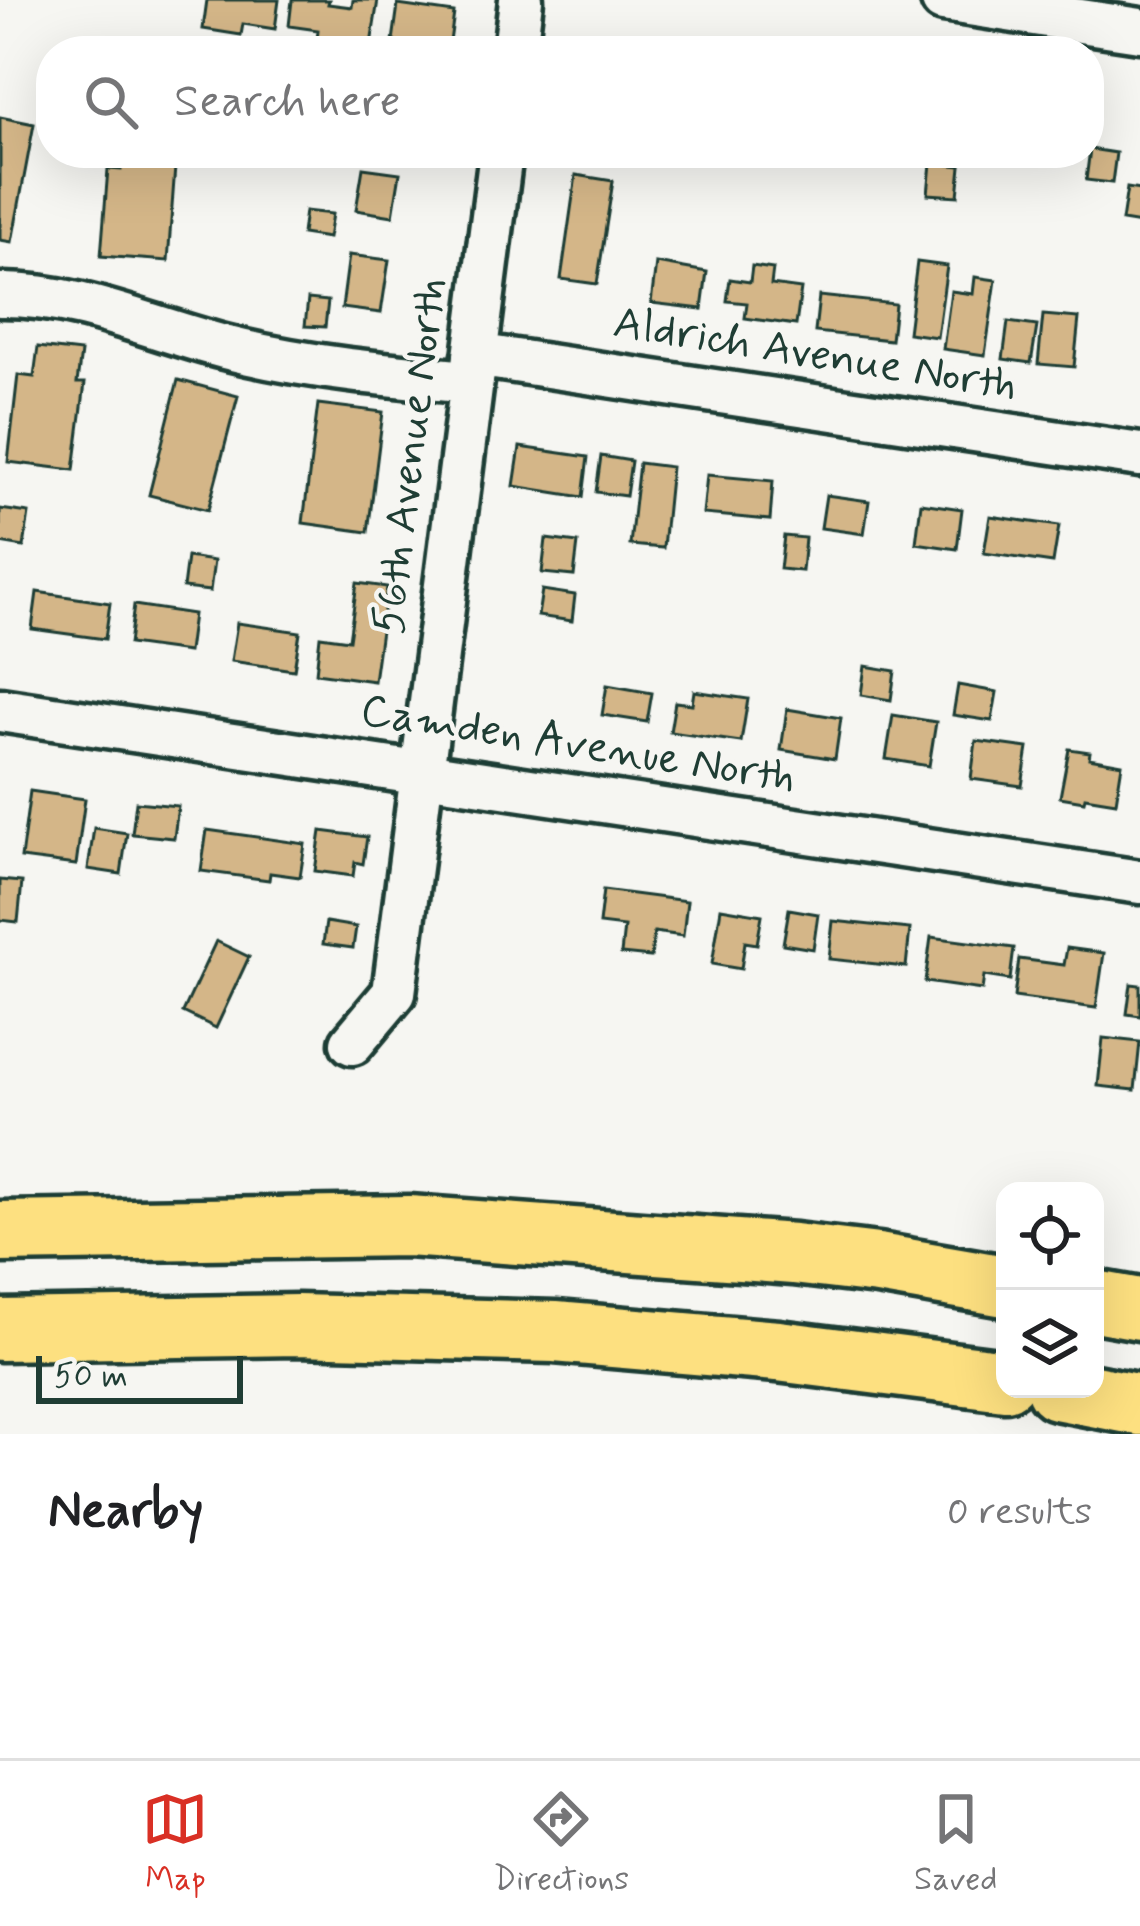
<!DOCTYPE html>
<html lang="en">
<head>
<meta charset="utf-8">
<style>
  body { margin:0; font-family:Mynerve,sans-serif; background:#f2f2f2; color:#202124 }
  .controls { position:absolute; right:36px; bottom:36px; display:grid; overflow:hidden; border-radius:24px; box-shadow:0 12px 48px #0002 }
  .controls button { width:108px; height:108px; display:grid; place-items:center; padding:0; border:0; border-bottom:3px solid #e0e0e0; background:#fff; color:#202124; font:60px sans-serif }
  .scale { position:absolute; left:36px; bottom:30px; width:207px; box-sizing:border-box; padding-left:12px; border:6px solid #1f3d34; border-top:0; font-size:33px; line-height:42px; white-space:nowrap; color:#1f3d34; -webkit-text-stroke:9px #f6f6f2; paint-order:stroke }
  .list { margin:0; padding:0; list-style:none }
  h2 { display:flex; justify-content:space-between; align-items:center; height:156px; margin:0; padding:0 48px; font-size:51px }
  h2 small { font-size:39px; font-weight:400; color:#757577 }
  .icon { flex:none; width:66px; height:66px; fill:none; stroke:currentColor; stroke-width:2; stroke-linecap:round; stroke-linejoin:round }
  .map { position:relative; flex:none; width:1140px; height:1434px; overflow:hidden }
  .search { position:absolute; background:#fff; box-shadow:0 12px 48px #0002; left:36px; right:36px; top:36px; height:132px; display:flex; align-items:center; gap:30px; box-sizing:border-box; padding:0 42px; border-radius:48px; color:#757577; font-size:45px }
  .sheet { height:324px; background:#fff }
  nav { display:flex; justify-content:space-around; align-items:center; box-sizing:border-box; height:168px; border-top:3px solid #e0e0e0; background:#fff; font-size:33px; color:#757577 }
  nav a { display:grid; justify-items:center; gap:6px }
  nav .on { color:#d93025 }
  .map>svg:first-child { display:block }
</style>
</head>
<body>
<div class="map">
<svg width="1140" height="1434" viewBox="0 0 1140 1434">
  <rect width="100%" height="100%" fill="#f6f6f2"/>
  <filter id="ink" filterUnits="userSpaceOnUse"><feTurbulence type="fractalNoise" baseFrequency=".00833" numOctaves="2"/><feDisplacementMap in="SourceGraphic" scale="24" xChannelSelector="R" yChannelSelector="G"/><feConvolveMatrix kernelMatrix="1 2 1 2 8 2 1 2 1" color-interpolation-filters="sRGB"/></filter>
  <g filter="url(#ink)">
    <path fill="#d4b688" stroke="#1f3d34" stroke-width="3" d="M207,0h72l-4,29 -32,-5 -2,11 -38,-6z
      M292,0h37l-1,4 24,3 1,-7h25l-8,51 -54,-3 2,-18 -29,-4z
      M398,5l56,8 -5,36 -56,-8z
      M601,38l38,5 -1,8h-39z
      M0,117l34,7 -22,118 -12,-2z
      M1090,149l26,4 -4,30 -26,-3z
      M122,153h54l-8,108 -67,-5 7,-87 13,1z
      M582,153h51l-1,11 -51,-8z
      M931,163l30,3 -3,30 -30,-2z
      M363,168l37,5 -7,43 -37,-6z
      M576,175l37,6 -16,103 -36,-5z
      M1127,188l13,2v34l-18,-3z
      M305,211l27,3 -4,24 -26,-4z
      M349,255l40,5 -8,53 -39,-5z
      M917,262l30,4 -10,71 -29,-4z
      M656,263l51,9 -5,37 -51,-6z
      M752,266l21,3 -2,16 30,4 -5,36 -51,-7 2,-15 -20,-2 3,-22 20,3z
      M975,277l21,3 -11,75 -42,-6 8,-58 22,3z
      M819,296l76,8 -4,36 -76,-8z
      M308,299l20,2 -3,26 -20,-1z
      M1043,315l36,3 -5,49 -36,-3z
      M1008,322l29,4 -6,37 -28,-4z
      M38,347l43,5 -4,31h8l-11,87 -66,-8 10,-87 16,2z
      M178,380l60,16 -30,114 -59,-15z
      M318,404l65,8 -15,120 -65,-9z
      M520,447l68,10 -5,40 -69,-11z
      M601,456l30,5 -5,35 -30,-4z
      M639,463l32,4 -8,81 -33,-3z
      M707,475l66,6 -3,39 -67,-6z
      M826,495l43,6 -5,33 -43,-6z
      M921,503l41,6 -5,40 -41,-6z
      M0,509l29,4 -5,34 -24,-4z
      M990,516l69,10 -6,37 -69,-10z
      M784,536l21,2 -3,33 -22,-2z
      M546,539l32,4 -4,33 -32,-3z
      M187,557l27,4 -4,30 -27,-3z
      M357,583l30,4 -13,94 -58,-8 4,-37 29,4z
      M542,590l33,5 -3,26 -34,-5z
      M37,592l73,11 -5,36 -73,-10z
      M134,605l59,9 -5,38 -59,-8z
      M237,623l63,9 -6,38 -63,-9z
      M865,666l30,5 -4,29 -30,-5z
      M607,685l45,8 -5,29 -45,-7z
      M958,685l39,7 -5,29 -39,-6z
      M694,691l54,8 -7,43 -71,-10 5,-30 17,2z
      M787,709l54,9 -6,41 -54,-9z
      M893,715l43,7 -7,44 -43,-7z
      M976,741l52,7 -6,38 -51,-7z
      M1069,749l21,3 -1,6 33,6 -6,38 -31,-5 -1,4 -24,-4z
      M30,791l55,8 -9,66 -55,-7z
      M136,802l42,4 -4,32 -42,-4z
      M94,828l33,5 -6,41 -33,-5z
      M207,830l98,14 -5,33 -30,-4 -1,7 -68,-9z
      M321,831l46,6 -4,27 -8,-2 -2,14 -38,-5z
      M0,880l22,2 -4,40 -18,-2z
      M603,890l84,11 -4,35 -29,-4 -3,25 -30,-3 3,-27 -25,-3z
      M721,908l41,7 -5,29 -12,-2 -4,27 -29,-5z
      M789,909l29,5 -5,35 -30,-5z
      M833,921l77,8 -4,38 -77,-8z
      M326,922l30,5 -3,21 -30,-4z
      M931,937l83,11 -4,32 -26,-4 -2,14 -57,-8z
      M216,941l33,16 -33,71 -33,-16z
      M1067,948l37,5 -8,55 -82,-11 5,-38 45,6z
      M1131,984l9,1v31l-13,-2z
      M1103,1038l37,4 -5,48 -37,-4z"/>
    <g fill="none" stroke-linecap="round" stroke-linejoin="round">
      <g stroke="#1f3d34" stroke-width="51">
        <path id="minor" d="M943,0l197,30
          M515,51l6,-51
          M0,295c79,-1 149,33 224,52 82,21 164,28 248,35
          M475,355l665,100
          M0,710l1140,172
          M352,1043l42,-50 107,-840"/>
      </g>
      <g stroke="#1f3d34" stroke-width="69">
        <path id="highway" d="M0,1232l408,-6 386,28 84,10 127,22
          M1095,1301l45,8
          M0,1330l297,-5 258,7 223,19 227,29
          M1057,1389l83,16"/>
      </g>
      <use href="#minor" stroke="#f6f6f2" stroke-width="42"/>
      <use href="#highway" stroke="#fde080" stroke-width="60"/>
    </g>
  </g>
  <g text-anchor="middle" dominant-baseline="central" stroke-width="9" stroke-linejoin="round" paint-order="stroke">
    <g font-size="45" fill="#1f3d34" stroke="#f6f6f2">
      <text transform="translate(815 355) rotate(9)">Aldrich Avenue North</text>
      <text transform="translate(411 456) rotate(-83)">56th Avenue North</text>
      <text transform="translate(578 745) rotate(9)">Camden Avenue North</text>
    </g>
  </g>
</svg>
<div class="controls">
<button><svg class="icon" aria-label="locate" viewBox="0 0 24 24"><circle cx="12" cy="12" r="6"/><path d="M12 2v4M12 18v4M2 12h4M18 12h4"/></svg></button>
<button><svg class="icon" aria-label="layers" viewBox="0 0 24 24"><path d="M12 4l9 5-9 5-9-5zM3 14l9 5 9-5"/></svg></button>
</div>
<div class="scale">50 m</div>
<div class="search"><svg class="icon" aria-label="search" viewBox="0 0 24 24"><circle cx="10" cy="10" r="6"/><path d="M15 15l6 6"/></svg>Search here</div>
</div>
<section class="sheet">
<h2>Nearby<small>0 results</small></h2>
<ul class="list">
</ul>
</section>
<nav>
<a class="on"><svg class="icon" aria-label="map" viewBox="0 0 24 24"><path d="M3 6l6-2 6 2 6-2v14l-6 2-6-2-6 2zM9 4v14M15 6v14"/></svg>Map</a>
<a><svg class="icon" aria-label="directions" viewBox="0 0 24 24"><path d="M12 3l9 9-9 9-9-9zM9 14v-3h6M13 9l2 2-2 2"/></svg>Directions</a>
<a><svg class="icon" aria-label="saved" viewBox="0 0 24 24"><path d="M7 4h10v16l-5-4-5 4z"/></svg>Saved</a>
</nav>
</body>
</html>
